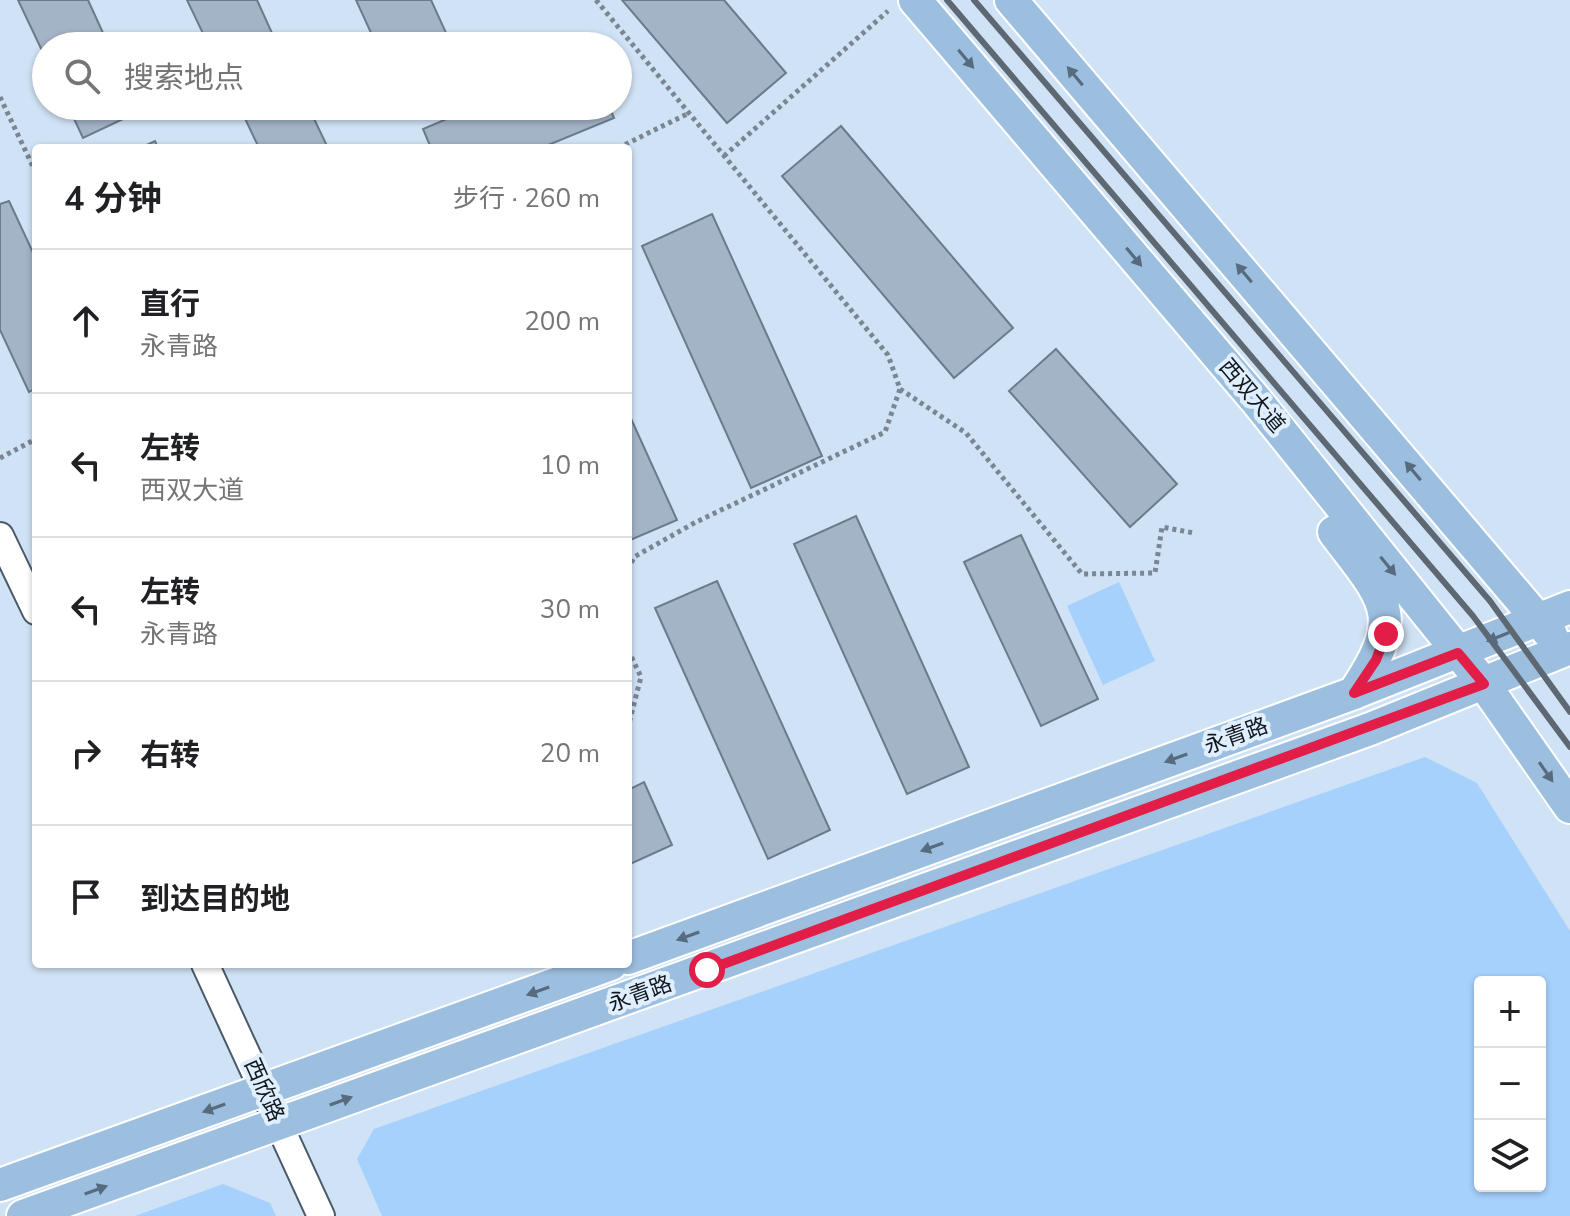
<!DOCTYPE html>
<html lang="zh">
<head>
<meta charset="utf-8">
<style>
  body { margin:0; font-family:"Nunito Sans","Noto Sans SC",sans-serif; background:#f6f6f6; color:#202124 }
  .controls { position:absolute; right:24px; bottom:24px; display:grid; overflow:hidden; border-radius:8px; box-shadow:0 2px 6px #0004 }
  .controls button { width:72px; height:72px; display:grid; place-items:center; padding:0; border:0; border-bottom:2px solid #e0e0e0; background:#fff; color:#202124; font:40px sans-serif }
  .stop { position:absolute; width:24px; height:24px; margin:-18px; border:6px solid #e11d48; border-radius:50%; background:#fff }
  .stop.end { background:#e11d48; border-color:#fff; box-shadow:0 2px 8px #0008 }
  .list { margin:0; padding:0; list-style:none }
  h2 { display:flex; justify-content:space-between; align-items:center; height:104px; margin:0; padding:0 32px; font-size:34px }
  h2 small { font-size:26px; font-weight:400; color:#757577 }
  .list li { display:grid; grid-template-columns:52px 1fr auto; gap:24px; align-items:center; box-sizing:border-box; height:144px; padding:0 32px; border-top:2px solid #e0e0e0 }
  .list b { display:block; font-size:30px; white-space:nowrap }
  .list p { margin:0; font-size:26px; white-space:nowrap; color:#757577 }
  .list em { font-size:26px; font-style:normal; color:#757577 }
  .icon { flex:none; width:44px; height:44px; fill:none; stroke:currentColor; stroke-width:2; stroke-linecap:round; stroke-linejoin:round }
  .map { position:relative; flex:none; width:1570px; height:1216px; overflow:hidden }
  .search { position:absolute; background:#fff; box-shadow:0 2px 6px #0004; left:32px; top:32px; width:600px; height:88px; display:flex; align-items:center; gap:20px; box-sizing:border-box; padding:0 28px; border-radius:44px; color:#757577; font-size:30px }
  .panel { position:absolute; background:#fff; box-shadow:0 2px 6px #0004; left:32px; top:144px; width:600px; height:824px; border-radius:8px }
  .map>svg:first-child { display:block }
</style>
</head>
<body>
<div class="map">
<svg width="1570" height="1216" viewBox="0 0 1570 1216">
  <rect width="100%" height="100%" fill="#d0e2f5"/>
  <path fill="#a6d1fc" fill-rule="evenodd" d="M1119,582l36,79 -52,24 -36,-79z
    M1425,757l52,26 93,148v285h-1188l-25,-57 17,-30zM1540,982v204h-60v-204z
    M223,1184l47,19 6,13h-141z"/>
  <path fill="#a3b4c6" stroke="#6a7b8b" stroke-width="2" d="M18,0h70l21,46h-63v13z
    M187,0h70l20,44 -68,2z
    M356,0h75l21,46h-75z
    M622,0h102l62,73 -59,50z
    M68,106h69l3,5 -57,27z
    M239,106h69l20,42h-69z
    M477,106h132l5,12 -73,30h-110l-8,-19z
    M841,126l172,202 -59,50 -172,-202z
    M155,141l3,7h-18z
    M9,201l27,58v129l-7,4 -29,-62v-126z
    M712,214l110,242 -71,32 -109,-242z
    M1056,349l121,135 -47,43 -121,-136z
    M628,412l49,108 -49,21z
    M856,516l113,251 -62,27 -113,-250z
    M1021,535l77,164 -57,27 -77,-164z
    M717,581l113,249 -62,29 -113,-251z
    M644,782l28,63 -44,20v-75z"/>
  <g fill="none" stroke-linecap="round" stroke-linejoin="round">
    <g stroke="#4b5a6a" stroke-width="30">
      <path id="minor" d="M0,536l36,75
        M205,964l116,252"/>
    </g>
    <g stroke="#fff" stroke-width="36">
      <path id="major" d="M915,0l340,399 229,285 86,123
        M1011,0l540,635
        M1334,532c52,69 73,82 20,161
        M628,958l726,-265 216,-86
        M0,1185l611,-221
        M23,1216l1347,-487 200,-81"/>
    </g>
    <path stroke="#7a8694" stroke-width="5" stroke-dasharray="4 4" stroke-linecap="butt" d="M596,0l292,355 12,34 -15,43 -189,90 -62,35 -6,13
      M0,97l36,76
      M618,148l71,-35
      M724,156l164,-145
      M900,389l66,44 116,141 73,-1 7,-46 32,6
      M0,458l36,-19
      M628,650l13,27 -13,50"/>
    <use href="#minor" stroke="#fff" stroke-width="26"/>
    <use href="#major" stroke="#9cbfe0" stroke-width="32"/>
    <path stroke="#5d6873" stroke-width="6" d="M947,0l526,616 97,131
      M974,0l516,601 80,111"/>
  </g>
  <defs><path id="oneway-solid" d="M-6-.8H1V-3.2L6.5 0L1 3.2V.8H-6Z" transform="scale(2)"/></defs>
  <g fill="#566b7e">
    <use href="#oneway-solid" transform="translate(966 59) rotate(50)"/>
    <use href="#oneway-solid" transform="translate(1075 76) rotate(-130)"/>
    <use href="#oneway-solid" transform="translate(1134 257) rotate(50)"/>
    <use href="#oneway-solid" transform="translate(1244 273) rotate(-130)"/>
    <use href="#oneway-solid" transform="translate(1413 471) rotate(-130)"/>
    <use href="#oneway-solid" transform="translate(1388 566) rotate(51)"/>
    <use href="#oneway-solid" transform="translate(1498 637) rotate(158)"/>
    <use href="#oneway-solid" transform="translate(1176 758) rotate(160)"/>
    <use href="#oneway-solid" transform="translate(1546 772) rotate(55)"/>
    <use href="#oneway-solid" transform="translate(932 847) rotate(160)"/>
    <use href="#oneway-solid" transform="translate(688 936) rotate(160)"/>
    <use href="#oneway-solid" transform="translate(538 991) rotate(160)"/>
    <use href="#oneway-solid" transform="translate(341 1101) rotate(-20)"/>
    <use href="#oneway-solid" transform="translate(214 1108) rotate(160)"/>
    <use href="#oneway-solid" transform="translate(96 1190) rotate(-20)"/>
  </g>
  <g fill="none" stroke-linecap="round" stroke-linejoin="round">
    <path stroke="#e11d48" stroke-width="10" d="M707,970l777,-286 -26,-31 -104,40 22,-33 10,-26"/>
  </g>
  <g text-anchor="middle" dominant-baseline="central" stroke-width="8" stroke-linejoin="round" paint-order="stroke">
    <g font-size="22" fill="#11171d" stroke="#e0effe">
      <text transform="translate(1252 396) rotate(50)">西双大道</text>
      <text transform="translate(1236 736) rotate(-20)">永青路</text>
      <text transform="translate(640 994) rotate(-20)">永青路</text>
      <text transform="translate(264 1090) rotate(66)">西欣路</text>
    </g>
  </g>
</svg>
<div class="controls">
<button>+</button>
<button>−</button>
<button><svg class="icon" aria-label="layers" viewBox="0 0 24 24"><path d="M12 4l9 5-9 5-9-5zM3 14l9 5 9-5"/></svg></button>
</div>
<div class="stop" style="left:707px;top:970px"></div>
<div class="stop end" style="left:1386px;top:634px"></div>
<div class="search"><svg class="icon" aria-label="search" viewBox="0 0 24 24"><circle cx="10" cy="10" r="6"/><path d="M15 15l6 6"/></svg>搜索地点</div>
<section class="panel">
<h2>4 分钟<small>步行 · 260 m</small></h2>
<ul class="list">
<li><svg class="icon" aria-label="ahead" viewBox="0 0 24 24"><path d="M12 20V5M6 11l6-6 6 6"/></svg><div><b>直行</b><p>永青路</p></div><em>200 m</em></li>
<li><svg class="icon" aria-label="left" viewBox="0 0 24 24"><path d="M17 20v-9H6M10 6l-5 5 5 5"/></svg><div><b>左转</b><p>西双大道</p></div><em>10 m</em></li>
<li><svg class="icon" aria-label="left" viewBox="0 0 24 24"><path d="M17 20v-9H6M10 6l-5 5 5 5"/></svg><div><b>左转</b><p>永青路</p></div><em>30 m</em></li>
<li><svg class="icon" aria-label="right" viewBox="0 0 24 24"><path d="M7 20v-9h11M14 6l5 5-5 5"/></svg><div><b>右转</b></div><em>20 m</em></li>
<li><svg class="icon" aria-label="arrive" viewBox="0 0 24 24"><path d="M6 21V4h12l-3 4 3 4H6"/></svg><div><b>到达目的地</b></div></li>
</ul>
</section>
</div>
</body>
</html>
